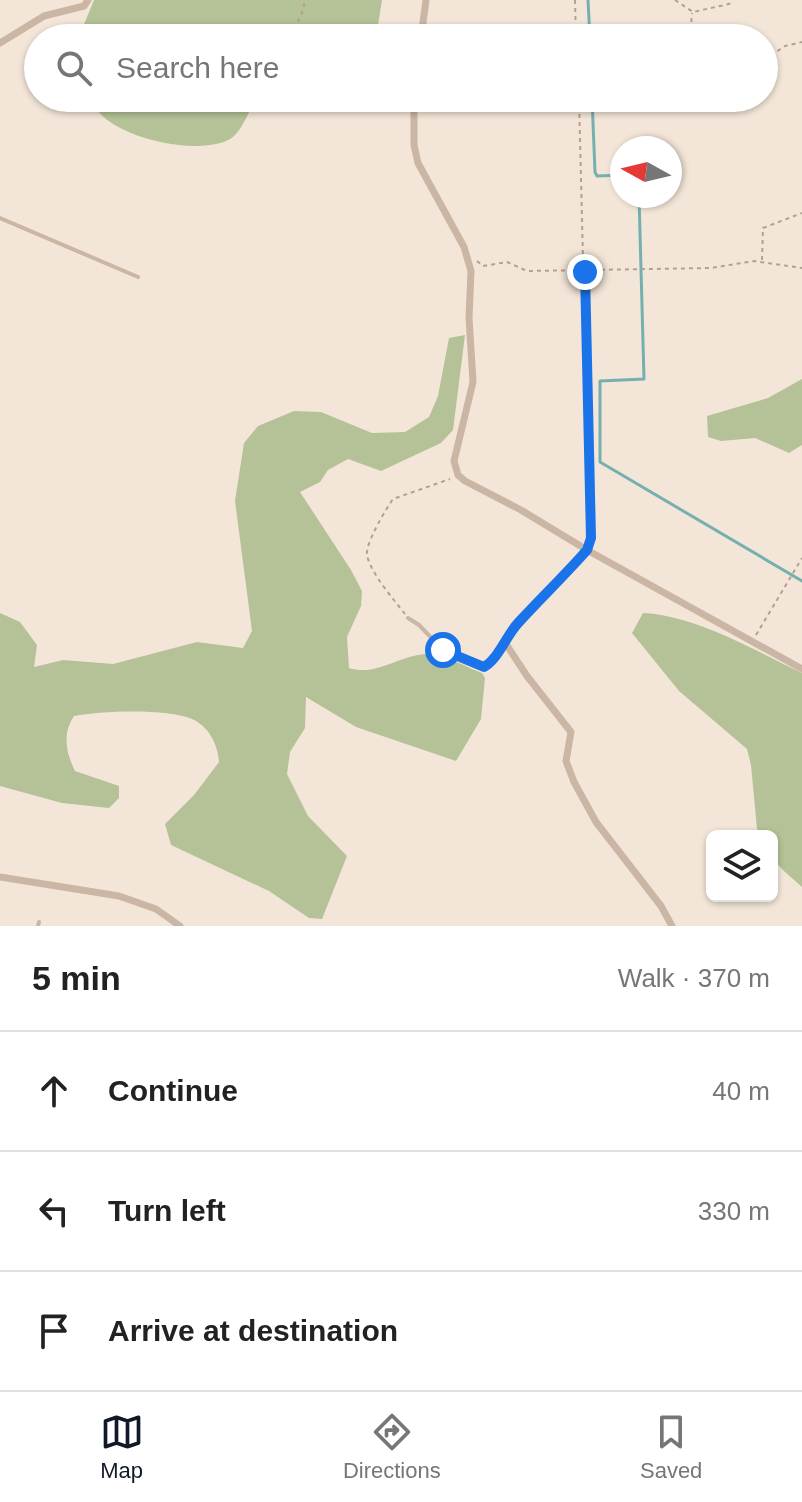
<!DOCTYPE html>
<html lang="en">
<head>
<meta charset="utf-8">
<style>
  body { margin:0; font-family:Helvetica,sans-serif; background:#f2f2f2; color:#222 }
  .controls { position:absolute; right:24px; bottom:24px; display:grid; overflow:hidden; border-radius:12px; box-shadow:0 2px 6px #0004 }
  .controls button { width:72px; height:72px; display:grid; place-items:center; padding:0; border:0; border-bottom:2px solid #e0e0e0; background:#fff; color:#222; font:40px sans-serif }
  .compass { position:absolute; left:610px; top:136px; width:72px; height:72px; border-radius:50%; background:#fff; box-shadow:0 2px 6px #0004; rotate:278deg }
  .stop { position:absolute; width:24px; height:24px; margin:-18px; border:6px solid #1a73e8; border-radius:50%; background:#fff }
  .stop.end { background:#1a73e8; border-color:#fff; box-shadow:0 2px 8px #0008 }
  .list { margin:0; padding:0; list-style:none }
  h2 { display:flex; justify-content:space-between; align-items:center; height:104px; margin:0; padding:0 32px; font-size:34px }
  h2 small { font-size:26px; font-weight:400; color:#767676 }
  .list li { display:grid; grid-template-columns:52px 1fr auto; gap:24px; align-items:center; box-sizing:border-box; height:120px; padding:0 32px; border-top:2px solid #e0e0e0 }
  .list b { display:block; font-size:30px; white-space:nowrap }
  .list em { font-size:26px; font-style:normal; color:#767676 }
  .icon { flex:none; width:44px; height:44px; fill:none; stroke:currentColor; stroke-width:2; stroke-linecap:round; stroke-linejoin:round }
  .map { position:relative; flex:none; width:802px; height:926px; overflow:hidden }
  .search { position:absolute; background:#fff; box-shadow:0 2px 6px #0004; left:24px; right:24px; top:24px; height:88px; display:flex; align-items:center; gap:20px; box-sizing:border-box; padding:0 28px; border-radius:44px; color:#767676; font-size:30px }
  .sheet { height:464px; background:#fff }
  nav { display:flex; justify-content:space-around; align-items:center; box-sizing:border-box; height:112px; border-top:2px solid #e0e0e0; background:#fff; font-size:22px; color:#767676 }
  nav a { display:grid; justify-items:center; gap:4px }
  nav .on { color:#111827 }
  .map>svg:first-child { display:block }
</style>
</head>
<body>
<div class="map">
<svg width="802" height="926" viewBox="0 0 802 926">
  <rect width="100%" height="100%" fill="#f3e6d8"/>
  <path fill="#b5c297" d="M94,0h288l-6,38h-295l-1,-4z
    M91,98h165c-6,11 -13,30 -22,38 -26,24 -134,2 -143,-38z
    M465,335l-12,95 -12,13 -60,28 -33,-12 -20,11 -8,12 -20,10 51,78 11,21 -1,15 -14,31 2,31c28,9 52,-14 79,-14 18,1 38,13 54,19l3,5 -4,41 -25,42 -100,-34 -50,-30 -1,31 -15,24 -3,22 21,42 39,40 -25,63 -13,-1 -40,-27 -98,-46 -6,-21 29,-29 25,-33c-1,-16 -9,-34 -25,-42 -25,-12 -92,-9 -120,-4 -12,18 -8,37 1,55l44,15v12l-10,10 -47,-5 -62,-17v-173l20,9 17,23 -3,22 29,-7 50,4 84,-22 46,6 9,-17 -17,-130 9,-58 14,-17 36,-15 27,1 51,21 33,-1 24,-15 9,-21 11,-58z
    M802,379v66l-13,8 -34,-15 -34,3 -13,-4 -1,-21 61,-18z
    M643,613c55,3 110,37 159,60v214c-21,-20 -30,-20 -30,-51h-11l-4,-7 -6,-64 -4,-16 -68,-58 -47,-58z"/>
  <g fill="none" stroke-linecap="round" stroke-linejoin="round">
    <path stroke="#75b0b1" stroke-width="3" d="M588,0l2,38
      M592,98l3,74 2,4 25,-1
      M639,196l5,183 -44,2v81l202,119"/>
    <path stroke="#b79f8e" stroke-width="2" stroke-dasharray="4 4" stroke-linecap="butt" d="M575,0l1,38
      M675,0l18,12 36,-8 4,-4
      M431,28l1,10
      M280,38c16,-11 22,-19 25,-38
      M690,38l2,-25
      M764,60l21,-14 17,-4
      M579,98l11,443
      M762,260l1,-32 39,-15
      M477,261l6,5 24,-4 20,9 184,-3 43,-7 48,7
      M405,614c-11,-14 -35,-42 -38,-59 -2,-11 19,-46 26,-56l57,-20
      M756,635l46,-77"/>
    <path stroke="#cbb5a4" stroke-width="4" d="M0,218l138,59
      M408,618l11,7 24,25 41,17 7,-4 13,-22
      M38,926l1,-4"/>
    <path stroke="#cbb5a4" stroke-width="7" d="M421,38l5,-38
      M0,43l44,-27 40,-10 4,-6
      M414,98v47l4,18 46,84 7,24 -2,47 4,64 -19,79 4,14 7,6 56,29 66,40 215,119
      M587,550l-83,91 23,35 44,56 -5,29 8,21 22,40 65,84 11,20
      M0,877l119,19 37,13 24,17"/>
  </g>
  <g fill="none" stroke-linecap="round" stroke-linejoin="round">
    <path stroke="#1a73e8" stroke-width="10" d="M443,650l41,17c15,-9 22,-31 34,-44 23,-25 47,-48 69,-73l4,-12 -6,-266"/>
  </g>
</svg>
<div class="controls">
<button><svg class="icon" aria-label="layers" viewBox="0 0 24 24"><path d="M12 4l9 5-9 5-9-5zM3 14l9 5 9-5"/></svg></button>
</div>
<svg class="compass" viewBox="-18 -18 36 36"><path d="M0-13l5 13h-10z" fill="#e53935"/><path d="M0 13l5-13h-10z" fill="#767676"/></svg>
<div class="stop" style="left:443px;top:650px"></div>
<div class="stop end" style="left:585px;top:272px"></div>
<div class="search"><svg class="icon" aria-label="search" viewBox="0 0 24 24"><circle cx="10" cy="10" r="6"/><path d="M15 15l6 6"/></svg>Search here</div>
</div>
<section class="sheet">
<h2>5 min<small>Walk · 370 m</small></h2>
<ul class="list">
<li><svg class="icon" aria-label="ahead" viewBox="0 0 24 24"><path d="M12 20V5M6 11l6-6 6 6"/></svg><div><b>Continue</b></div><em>40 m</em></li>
<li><svg class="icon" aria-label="left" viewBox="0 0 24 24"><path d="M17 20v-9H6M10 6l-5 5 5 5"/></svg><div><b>Turn left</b></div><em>330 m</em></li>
<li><svg class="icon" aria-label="arrive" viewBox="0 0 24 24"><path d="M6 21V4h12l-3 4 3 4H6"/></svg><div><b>Arrive at destination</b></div></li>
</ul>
</section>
<nav>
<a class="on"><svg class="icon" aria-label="map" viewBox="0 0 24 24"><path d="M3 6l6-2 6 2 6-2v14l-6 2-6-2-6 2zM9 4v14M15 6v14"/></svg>Map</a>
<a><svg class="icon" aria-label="directions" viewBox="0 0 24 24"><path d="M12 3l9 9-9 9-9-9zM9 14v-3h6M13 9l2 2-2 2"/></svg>Directions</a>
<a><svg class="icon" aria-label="saved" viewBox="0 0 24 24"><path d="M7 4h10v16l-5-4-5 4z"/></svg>Saved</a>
</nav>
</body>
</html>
